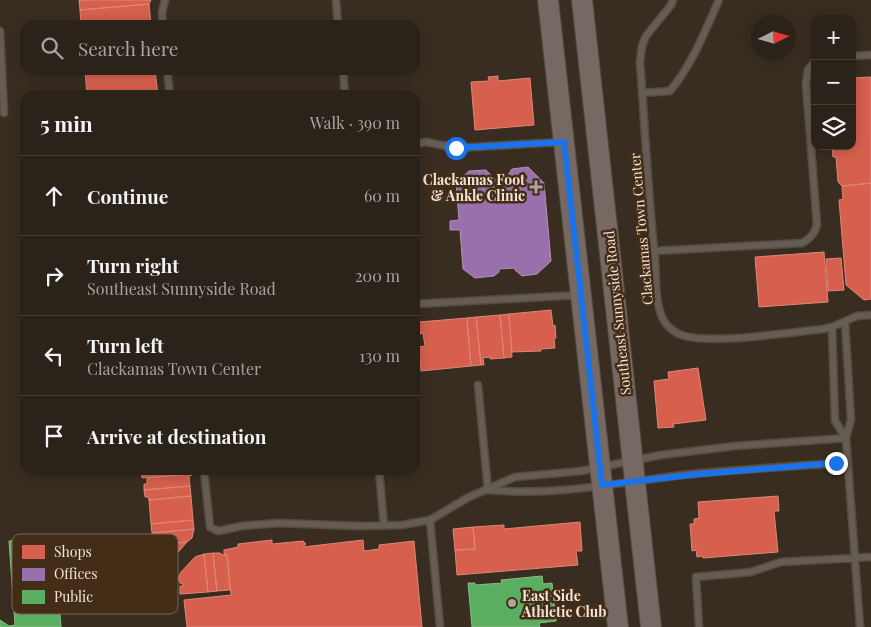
<!DOCTYPE html>
<html lang="en">
<head>
<meta charset="utf-8">
<style>
  body { margin:0; font-family:"Playfair Display",serif; background:#372f26; color:#f1f3f6 }
  .controls { position:absolute; right:15px; top:15px; display:grid; overflow:hidden; border-radius:10px; box-shadow:0 2px 12px #0003 }
  .controls button { width:45px; height:45px; display:grid; place-items:center; padding:0; border:0; border-bottom:1px solid #473f38; background:#2b2219; color:#f1f3f6; font:25px sans-serif }
  .compass { position:absolute; left:751px; top:15px; width:45px; height:45px; border-radius:50%; background:#2b2219; box-shadow:0 2px 12px #0003; rotate:85deg }
  .stop { position:absolute; width:15px; height:15px; margin:-11px; border:4px solid #1a73e8; border-radius:50%; background:#fff }
  .stop.end { background:#1a73e8; border-color:#fff; box-shadow:0 1px 5px #0008 }
  .list { margin:0; padding:0; list-style:none }
  h2 { display:flex; justify-content:space-between; align-items:center; height:65px; margin:0; padding:0 20px; font-size:21px }
  h2 small { font-size:16px; font-weight:400; color:#a6a4a2 }
  .list li { display:grid; grid-template-columns:32px 1fr auto; gap:15px; align-items:center; box-sizing:border-box; height:80px; padding:0 20px; border-top:1px solid #473f38 }
  .list b { display:block; font-size:19px; white-space:nowrap }
  .list p { margin:0; font-size:16px; white-space:nowrap; color:#a6a4a2 }
  .list em { font-size:16px; font-style:normal; color:#a6a4a2 }
  .icon { flex:none; width:28px; height:28px; fill:none; stroke:currentColor; stroke-width:2; stroke-linecap:round; stroke-linejoin:round }
  .map { position:relative; flex:none; width:871px; height:627px; overflow:hidden }
  .search { position:absolute; background:#2b2219; box-shadow:0 2px 12px #0003; left:20px; top:20px; width:400px; height:55px; display:flex; align-items:center; gap:12px; box-sizing:border-box; padding:0 18px; border-radius:15px; color:#a6a4a2; font-size:19px }
  .panel { position:absolute; background:#2b2219; box-shadow:0 2px 12px #0003; left:20px; top:90px; width:400px; height:385px; border-radius:15px }
  .map>svg:first-child { display:block }
</style>
</head>
<body>
<div class="map">
<svg width="871" height="627" viewBox="0 0 871 627">
  <rect width="100%" height="100%" fill="#392d21"/>
  <path fill="#d6604d" stroke="#de8776" d="M79,0h72l-2,4 -69,6z
    M149,4l2,21h-70l-1,-15z
    M85,70h70l3,25h-71z
    M498,76v5l32,-3 4,47 -59,5 -4,-48 18,-1 -1,-4z
    M871,77v106l-29,3 -4,-4 -2,-25h-3l-1,-11h-7h27v-68z
    M871,183v116l-7,1 -18,-15 -7,-85 4,-1 -1,-13z
    M824,252l4,50 -69,5 -4,-50z
    M841,258l3,32 -16,1 -2,-32z
    M551,310l2,16 2,-1 1,13 -2,1 1,9 -14,1v2l-29,1 -3,-38z
    M509,314l3,43 -8,1 -4,-43z
    M500,315l4,43 -14,1v-2l-7,1 1,7h-3l-5,-48z
    M476,317l5,48 -10,1 -4,-48z
    M467,318l4,48 -50,5 -3,-24 7,-1 -2,-13 -3,1 -1,-12z
    M698,368l8,52 -33,4 1,3 -16,1 -4,-47 15,-2 -1,-7z
    M141,470h51v4l-50,4z
    M192,474v1l-3,1 1,10 -46,4v-6h3v-6z
    M190,486l1,10 -42,4 -1,-3h-3l-1,-7z
    M191,496l2,24 -42,4 -2,-24z
    M778,496l1,15h-5l4,41 -75,6 -1,-2 -5,1 -1,-7 -4,1 -2,-27h4v-5l5,-1 -1,-16z
    M193,520l1,9 -42,4 -1,-9z
    M580,522l2,29h-6l2,14 -121,10 -2,-25 20,-1 -2,-22 31,-2v4z
    M473,527l2,22 -20,1 -2,-21z
    M194,529l-2,9 -5,4 -34,4 -1,-13z
    M272,540v4l31,-3 3,3 -3,3 60,-7 1,11 15,-2v-4l35,-4 8,86h-235l-3,-27 47,-5 -4,-40 -3,-1v-4l14,-3v-3z
    M187,542l-19,22h-6l-4,-4 -3,1 -2,-15z
    M213,553l4,38 -9,1 -4,-38z
    M213,553h7l3,2h4l3,35 -13,1z
    M204,554l4,38 -28,2v-8h3v-2l-3,-1 -2,-5 3,-6 14,-15z"/>
  <path fill="#9970ab" stroke="#b392b8" d="M528,167l16,16 7,78 -14,13 -15,2 -7,-6v-2l-16,1v3l-5,4 -19,2 -12,-9 -3,-39h-10v-9l9,-1 -3,-37 13,-12 17,-1 6,6 1,3 15,-1v-3l4,-6z"/>
  <path fill="#5aae61" stroke="#87be84" d="M54,538l7,89h-61v-7l9,6 6,-1 -6,-84z
    M542,576l1,8 9,-1 4,38 -17,2 1,4h-68l-4,-44h7v2l27,-2 -1,-3z"/>
  <g fill="none" stroke-linecap="round" stroke-linejoin="round">
    <g stroke="#544b41" stroke-width="9">
      <path id="service" d="M336,0l2,25
        M673,0l-2,5 -25,31 -4,10 -2,16c5,66 8,131 15,197 1,17 0,45 8,60 3,6 10,12 16,15 27,12 112,-2 144,-5l9,-2 25,-11 14,-1
        M163,25l-1,-12 3,-13
        M0,31l4,82
        M852,56l19,-1
        M167,70l3,25
        M343,70l2,25
        M642,93l28,-2c22,-26 35,-60 49,-91
        M415,144l11,-2 30,6 106,-6
        M654,251l148,-8c9,-5 12,-9 15,-18l-11,-141 2,-14 7,-9
        M415,304l164,-9
        M845,322l6,98 -5,18 14,189
        M832,327l3,94 11,17
        M478,385l10,105
        M204,470l6,57 8,4 24,-5 36,-3 82,3 42,-1 28,-5 39,-23 46,-20 66,-6 80,-16 74,-9 111,-8
        M379,470l5,56
        M489,490c64,6 129,-7 193,-15 55,-6 111,-8 166,-13
        M430,520l10,107
        M699,627l-3,-50 55,-5 30,-10 90,-5"/>
    </g>
    <g stroke="#544b41" stroke-width="22">
      <path id="primary" d="M548,0l70,627
        M582,0l69,627"/>
    </g>
    <use href="#service" stroke="#655c53" stroke-width="6"/>
    <use href="#primary" stroke="#766862" stroke-width="20"/>
  </g>
  <g fill="none" stroke-linecap="round" stroke-linejoin="round">
    <path stroke="#1a73e8" stroke-width="6" d="M456,148l108,-6 38,343 98,-11 136,-11"/>
  </g>
  <g fill="#b1a397" stroke="#432d17" stroke-width="2">
    <path d="M533.5 179.5h5v5h5v5h-5v5h-5v-5h-5v-5h5z"/>
    <circle cx="512" cy="603" r="5"/>
  </g>
  <g text-anchor="middle" dominant-baseline="central" stroke-width="5" stroke-linejoin="round" paint-order="stroke">
    <g font-size="14" font-weight="bold" fill="#f1e3d6" stroke="#432d17" text-anchor="end">
      <text x="525" y="179">Clackamas Foot<tspan x="525" dy="16">&amp; Ankle Clinic</tspan></text>
      <text x="522" y="595" text-anchor="start">East Side<tspan x="522" dy="16">Athletic Club</tspan></text>
    </g>
    <g font-size="14" fill="#f1e3d6" stroke="#432d17">
      <text transform="translate(641 229) rotate(-95)">Clackamas Town Center</text>
      <text transform="translate(617 313) rotate(-96)">Southeast Sunnyside Road</text>
    </g>
  </g>
  <rect x="12" y="534" width="166" height="80" rx="8" fill="#432d17" stroke="#776450" stroke-width="1"/>
  <rect x="22" y="545" width="23" height="14" fill="#d6604d"/>
  <rect x="22" y="568" width="23" height="13" fill="#9970ab"/>
  <rect x="22" y="590" width="23" height="14" fill="#5aae61"/>
  <g font-size="14" fill="#f1e3d6">
    <text x="54" y="557">Shops</text>
    <text x="54" y="579">Offices</text>
    <text x="54" y="602">Public</text>
  </g>
</svg>
<div class="controls">
<button>+</button>
<button>−</button>
<button><svg class="icon" aria-label="layers" viewBox="0 0 24 24"><path d="M12 4l9 5-9 5-9-5zM3 14l9 5 9-5"/></svg></button>
</div>
<svg class="compass" viewBox="-18 -18 36 36"><path d="M0-13l5 13h-10z" fill="#e53935"/><path d="M0 13l5-13h-10z" fill="#a6a4a2"/></svg>
<div class="stop" style="left:456px;top:148px"></div>
<div class="stop end" style="left:836px;top:463px"></div>
<div class="search"><svg class="icon" aria-label="search" viewBox="0 0 24 24"><circle cx="10" cy="10" r="6"/><path d="M15 15l6 6"/></svg>Search here</div>
<section class="panel">
<h2>5 min<small>Walk · 390 m</small></h2>
<ul class="list">
<li><svg class="icon" aria-label="ahead" viewBox="0 0 24 24"><path d="M12 20V5M6 11l6-6 6 6"/></svg><div><b>Continue</b></div><em>60 m</em></li>
<li><svg class="icon" aria-label="right" viewBox="0 0 24 24"><path d="M7 20v-9h11M14 6l5 5-5 5"/></svg><div><b>Turn right</b><p>Southeast Sunnyside Road</p></div><em>200 m</em></li>
<li><svg class="icon" aria-label="left" viewBox="0 0 24 24"><path d="M17 20v-9H6M10 6l-5 5 5 5"/></svg><div><b>Turn left</b><p>Clackamas Town Center</p></div><em>130 m</em></li>
<li><svg class="icon" aria-label="arrive" viewBox="0 0 24 24"><path d="M6 21V4h12l-3 4 3 4H6"/></svg><div><b>Arrive at destination</b></div></li>
</ul>
</section>
</div>
</body>
</html>
